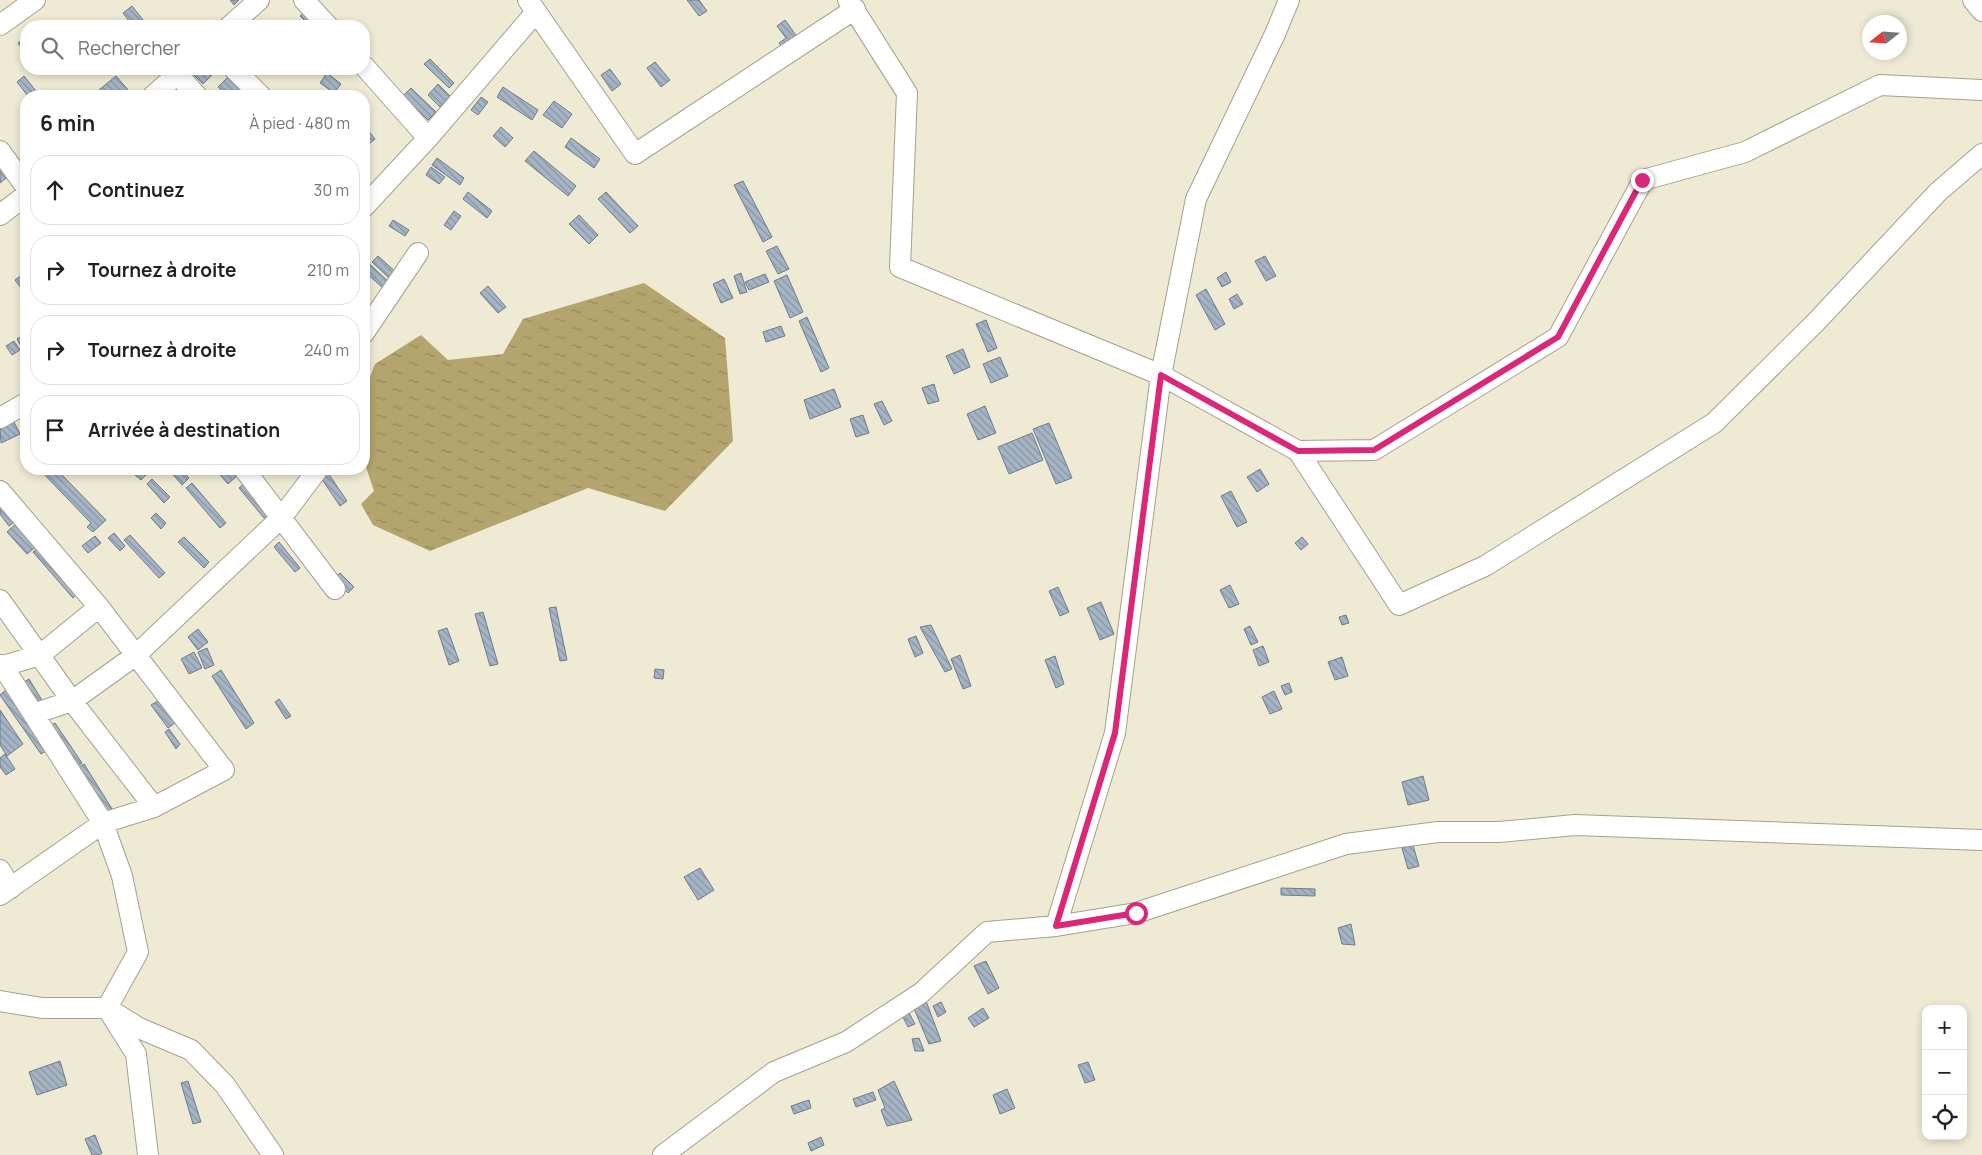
<!DOCTYPE html>
<html lang="fr">
<head>
<meta charset="utf-8">
<style>
  body { margin:0; font-family:Manrope,sans-serif; background:#f2f2f2; color:#202124 }
  .controls { position:absolute; right:15px; bottom:15px; display:grid; overflow:hidden; border-radius:10px; box-shadow:0 2px 8px #0003 }
  .controls button { width:45px; height:45px; display:grid; place-items:center; padding:0; border:0; border-bottom:1px solid #e0e0e0; background:#fff; color:#202124; font:25px sans-serif }
  .compass { position:absolute; left:1862px; top:15px; width:45px; height:45px; border-radius:50%; background:#fff; box-shadow:0 2px 8px #0003; rotate:253deg }
  .stop { position:absolute; width:15px; height:15px; margin:-11px; border:4px solid #db2777; border-radius:50%; background:#fff }
  .stop.end { background:#db2777; border-color:#fff; box-shadow:0 1px 5px #0008 }
  .list { margin:0; padding:0; list-style:none }
  h2 { display:flex; justify-content:space-between; align-items:center; height:65px; margin:0; padding:0 20px; font-size:21px }
  h2 small { font-size:16px; font-weight:400; color:#757577 }
  .list li { display:grid; grid-template-columns:32px 1fr auto; gap:15px; align-items:center; box-sizing:border-box; height:70px; margin:0 10px 10px; padding:0 10px; border:1px solid #e0e0e0; border-radius:20px }
  .list b { display:block; font-size:19px; white-space:nowrap }
  .list em { font-size:16px; font-style:normal; color:#757577 }
  .icon { flex:none; width:28px; height:28px; fill:none; stroke:currentColor; stroke-width:2; stroke-linecap:round; stroke-linejoin:round }
  .map { position:relative; flex:none; width:1982px; height:1155px; overflow:hidden }
  .search { position:absolute; background:#fff; box-shadow:0 2px 8px #0003; left:20px; top:20px; width:350px; height:55px; display:flex; align-items:center; gap:12px; box-sizing:border-box; padding:0 18px; border-radius:20px; color:#757577; font-size:19px }
  .panel { position:absolute; background:#fff; box-shadow:0 2px 8px #0003; left:20px; top:90px; width:350px; height:385px; border-radius:20px }
  .map>svg:first-child { display:block }
</style>
</head>
<body>
<div class="map">
<svg width="1982" height="1155" viewBox="0 0 1982 1155">
  <defs>
    <pattern id="water-ripples" width="26" height="14" patternUnits="userSpaceOnUse" patternTransform="scale(1.25)"><rect width="26" height="14" fill="#b4a56e"/><path d="M2 4q2-2 4 0t4 0M15 11q2-2 4 0t4 0" fill="none" stroke="#94885b"/></pattern>
    <pattern id="building-back-hatch" width="6" height="6" patternUnits="userSpaceOnUse" patternTransform="scale(1.25)"><rect width="6" height="6" fill="#a5b5c6"/><path d="M-1 5l2 2M0 0l6 6M5-1l2 2" fill="none" stroke="#8894a1"/></pattern>
  </defs>
  <rect width="100%" height="100%" fill="#efead4"/>
  <path fill="url(#water-ripples)" d="M644,283l81,55 8,103 -68,70 -77,-23 -158,63 -57,-26 -12,-21 13,-13 -10,-30v-69l11,-28 46,-29 27,25 55,-6 20,-35z"/>
  <path fill="url(#building-back-hatch)" stroke="#6d7c8b" d="M230,0h9l-5,5z
    M687,0h12l8,11 -8,5z
    M132,6l16,20h-15l-10,-13z
    M306,10l6,5 -6,7 -6,-6z
    M785,20l13,18 -15,10 -4,-5 7,-5 -9,-12z
    M25,37l1,1v16l-8,-11z
    M430,59l24,24 -5,5 -25,-24z
    M655,62l15,18 -9,7 -14,-19z
    M192,69h22l2,2 -13,13 -13,-13z
    M610,69l11,15 -9,7 -11,-16z
    M327,73l14,11 -7,9 -14,-10z
    M230,75l15,16 -5,5h-12l-10,-9z
    M24,76l16,20h-12l-11,-14z
    M116,76l13,15 -6,5h-18l-6,-6z
    M438,84l12,12 -10,11 -12,-12z
    M503,87l35,23 -6,10 -35,-23z
    M411,88l25,24 -8,8 -25,-24z
    M481,97l7,5 -10,13 -7,-5z
    M554,101l18,13 -10,14 -19,-13z
    M364,125l11,14 -11,9z
    M501,127l12,11 -8,9 -12,-11z
    M571,138l29,21 -6,9 -29,-21z
    M534,151l42,35 -8,10 -43,-35z
    M437,158l27,20 -4,7 -28,-20z
    M0,163l10,12 -10,8z
    M431,167l14,10 -6,7 -13,-9z
    M743,181l29,56 -9,5 -29,-57z
    M468,192l24,19 -5,7 -24,-19z
    M606,192l32,34 -8,7 -32,-34z
    M454,211l7,5 -10,14 -7,-5z
    M579,215l19,20 -9,9 -20,-20z
    M393,220l16,10 -4,6 -16,-10z
    M777,246l12,23 -11,5 -12,-23z
    M378,256l19,17 -6,7 -19,-18z
    M1265,256l11,20 -10,5 -11,-20z
    M364,259l26,24 -6,6 -20,-18z
    M1226,272l5,10 -9,5 -5,-9z
    M741,273l6,19 -7,2 -6,-18z
    M765,274l4,8 -20,8 -4,-8z
    M22,275l4,6v14l-11,-15z
    M787,275l16,37 -13,6 -16,-37z
    M724,279l9,19 -12,5 -8,-19z
    M488,286l18,21 -8,6 -18,-20z
    M1206,289l19,35 -10,6 -19,-35z
    M1237,294l6,10 -9,5 -5,-10z
    M807,317l22,51 -8,4 -22,-51z
    M986,320l11,28 -9,4 -12,-28z
    M781,326l4,10 -19,6 -3,-10z
    M26,333v12l-4,3 -5,-9z
    M14,341l6,9 -8,5 -6,-9z
    M963,349l7,18 -16,7 -8,-18z
    M26,356v14l-6,-9z
    M1000,357l8,19 -17,7 -8,-19z
    M934,384l5,17 -11,3 -6,-16z
    M834,389l7,18 -31,12 -6,-19z
    M882,401l10,20 -8,4 -10,-21z
    M985,406l11,27 -18,7 -11,-26z
    M26,411v14l-6,-9z
    M863,415l6,18 -13,4 -6,-18z
    M14,422l6,12 -19,9 -1,-14z
    M1049,423l23,55 -16,6 -23,-55z
    M1032,433l11,27 -34,14 -11,-27z
    M39,469h17l50,51 -13,12 -6,-5 4,-4z
    M128,469h13l6,5 -6,6z
    M170,469h9l10,9 -7,7 -13,-15z
    M215,469h17l6,6 -10,9z
    M1260,469l9,15 -12,8 -10,-15z
    M326,470l21,31 -7,5 -21,-31z
    M152,479l18,18 -6,6 -17,-19z
    M246,482l25,31 -7,5 -25,-30z
    M192,483l34,40 -6,5 -34,-40z
    M1231,491l16,31 -10,5 -16,-31z
    M0,499l17,21 -8,6 -9,-12z
    M156,513l10,10 -5,6 -10,-11z
    M19,521l20,23 -12,10 -20,-22z
    M114,533l11,13 -5,5 -12,-13z
    M130,535l35,38 -6,5 -35,-38z
    M95,536l6,7 -13,10 -6,-7z
    M184,537l25,25 -5,6 -26,-26z
    M1302,537l6,7 -7,6 -6,-7z
    M279,542l21,26 -5,4 -21,-25z
    M41,545l39,46 -7,7 -40,-46z
    M340,573l14,14 -6,6 -14,-14z
    M1230,585l9,19 -10,4 -9,-18z
    M1058,587l11,25 -9,4 -11,-25z
    M1101,602l13,32 -14,6 -13,-32z
    M556,607l11,53 -7,1 -11,-53z
    M483,612l15,52 -8,2 -15,-52z
    M1346,615l3,8 -7,2 -3,-8z
    M931,625l21,44 -7,3 -25,-45z
    M1250,626l8,16 -7,3 -7,-16z
    M447,628l12,33 -10,4 -11,-34z
    M198,629l10,13 -10,8 -10,-13z
    M916,636l7,17 -8,4 -7,-18z
    M1263,646l6,16 -10,4 -6,-16z
    M207,648l7,17 -9,4 -7,-17z
    M194,652l8,16 -13,6 -8,-15z
    M960,655l11,31 -8,3 -12,-30z
    M1055,656l9,28 -8,4 -11,-28z
    M1342,657l6,19 -13,4 -7,-18z
    M655,669l9,1 -1,9 -9,-1z
    M221,670l33,53 -8,6 -34,-53z
    M29,679l19,31 -7,5 -20,-31z
    M1289,683l3,9 -7,3 -4,-9z
    M8,688l41,61 -8,5 -41,-59z
    M1274,691l8,18 -12,5 -8,-17z
    M279,699l12,17 -5,3 -11,-17z
    M158,701l17,22 -7,5 -17,-23z
    M0,710l23,34 -16,12 -7,-11z
    M55,723l27,40 -6,4 -27,-40z
    M169,729l11,15 -4,5 -11,-17z
    M5,754l10,15 -9,6 -6,-8v-9z
    M84,764l30,48 -6,4 -31,-48z
    M1423,776l6,24 -21,5 -6,-23z
    M1413,845l6,21 -11,3 -6,-21z
    M700,868l14,22 -16,10 -14,-23z
    M1281,888l34,1v7l-34,-1z
    M1351,924l4,21 -13,-1 -4,-16z
    M986,961l13,27 -11,6 -14,-28z
    M926,1001l15,40 -12,3 -16,-38z
    M941,1002l5,10 -8,5 -5,-11z
    M983,1008l6,10 -15,9 -6,-9z
    M908,1011l7,13 -7,3 -6,-12z
    M919,1038l5,13h-9l-3,-12z
    M60,1061l7,24 -30,10 -8,-23z
    M1088,1062l7,18 -10,3 -7,-18z
    M188,1081l13,41 -8,2 -12,-41z
    M894,1081l18,39 -25,6 -6,-16 4,-2 -7,-18z
    M1007,1089l8,19 -15,6 -7,-19z
    M873,1092l3,8 -20,7 -3,-8z
    M809,1100l2,8 -17,6 -3,-8z
    M95,1135l7,18 -3,2h-7l-7,-16z
    M821,1137l3,8 -13,6 -3,-8z"/>
  <g fill="none" stroke-linecap="round" stroke-linejoin="round">
    <g stroke="#a6a18c" stroke-width="22">
      <path id="street" d="M304,0l24,26
        M528,0l107,154 220,-145
        M848,0l59,93 -7,174 261,108 137,76 101,154 86,-39 229,-143 102,-101 122,-130 44,-38
        M1973,0l9,11
        M0,25l35,-25
        M230,26l29,-26
        M364,66l64,72
        M234,69l27,27
        M177,74l20,22
        M153,96l30,-27
        M0,151l26,36
        M364,207l64,-69 108,-126
        M0,215l26,-20
        M364,333l54,-80
        M0,418l26,-15
        M1298,451l76,-1 184,-113 85,-157 102,-28 135,-67 102,5
        M244,469l91,120
        M0,491l99,116 125,163 -70,37 -51,16 -103,72
        M0,600l72,101 82,106
        M2,665l101,158 19,53 16,76 -31,56 29,46 12,101
        M0,667l40,-12 59,-48
        M33,714l39,-13 64,-46 146,-138 36,-48
        M0,870l11,18
        M1056,926l59,-193 46,-358 35,-176 79,-165 14,-34
        M0,1001l42,7h65l32,20 52,22 34,35 48,70
        M663,1155l111,-83 72,-30 75,-49 66,-61 69,-6 80,-13 210,-69 92,-12h61l76,-7 407,15"/>
    </g>
    <use href="#street" stroke="#fff" stroke-width="20"/>
  </g>
  <g fill="none" stroke-linecap="round" stroke-linejoin="round">
    <path stroke="#db2777" stroke-width="6" d="M1136,913l-80,13 59,-193 46,-358 137,76 76,-1 184,-113 84,-157"/>
  </g>
</svg>
<div class="controls">
<button>+</button>
<button>−</button>
<button><svg class="icon" aria-label="locate" viewBox="0 0 24 24"><circle cx="12" cy="12" r="6"/><path d="M12 2v4M12 18v4M2 12h4M18 12h4"/></svg></button>
</div>
<svg class="compass" viewBox="-18 -18 36 36"><path d="M0-13l5 13h-10z" fill="#e53935"/><path d="M0 13l5-13h-10z" fill="#757577"/></svg>
<div class="stop" style="left:1136px;top:913px"></div>
<div class="stop end" style="left:1642px;top:180px"></div>
<div class="search"><svg class="icon" aria-label="search" viewBox="0 0 24 24"><circle cx="10" cy="10" r="6"/><path d="M15 15l6 6"/></svg>Rechercher</div>
<section class="panel">
<h2>6 min<small>À pied · 480 m</small></h2>
<ul class="list">
<li><svg class="icon" aria-label="ahead" viewBox="0 0 24 24"><path d="M12 20V5M6 11l6-6 6 6"/></svg><div><b>Continuez</b></div><em>30 m</em></li>
<li><svg class="icon" aria-label="right" viewBox="0 0 24 24"><path d="M7 20v-9h11M14 6l5 5-5 5"/></svg><div><b>Tournez à droite</b></div><em>210 m</em></li>
<li><svg class="icon" aria-label="right" viewBox="0 0 24 24"><path d="M7 20v-9h11M14 6l5 5-5 5"/></svg><div><b>Tournez à droite</b></div><em>240 m</em></li>
<li><svg class="icon" aria-label="arrive" viewBox="0 0 24 24"><path d="M6 21V4h12l-3 4 3 4H6"/></svg><div><b>Arrivée à destination</b></div></li>
</ul>
</section>
</div>
</body>
</html>
